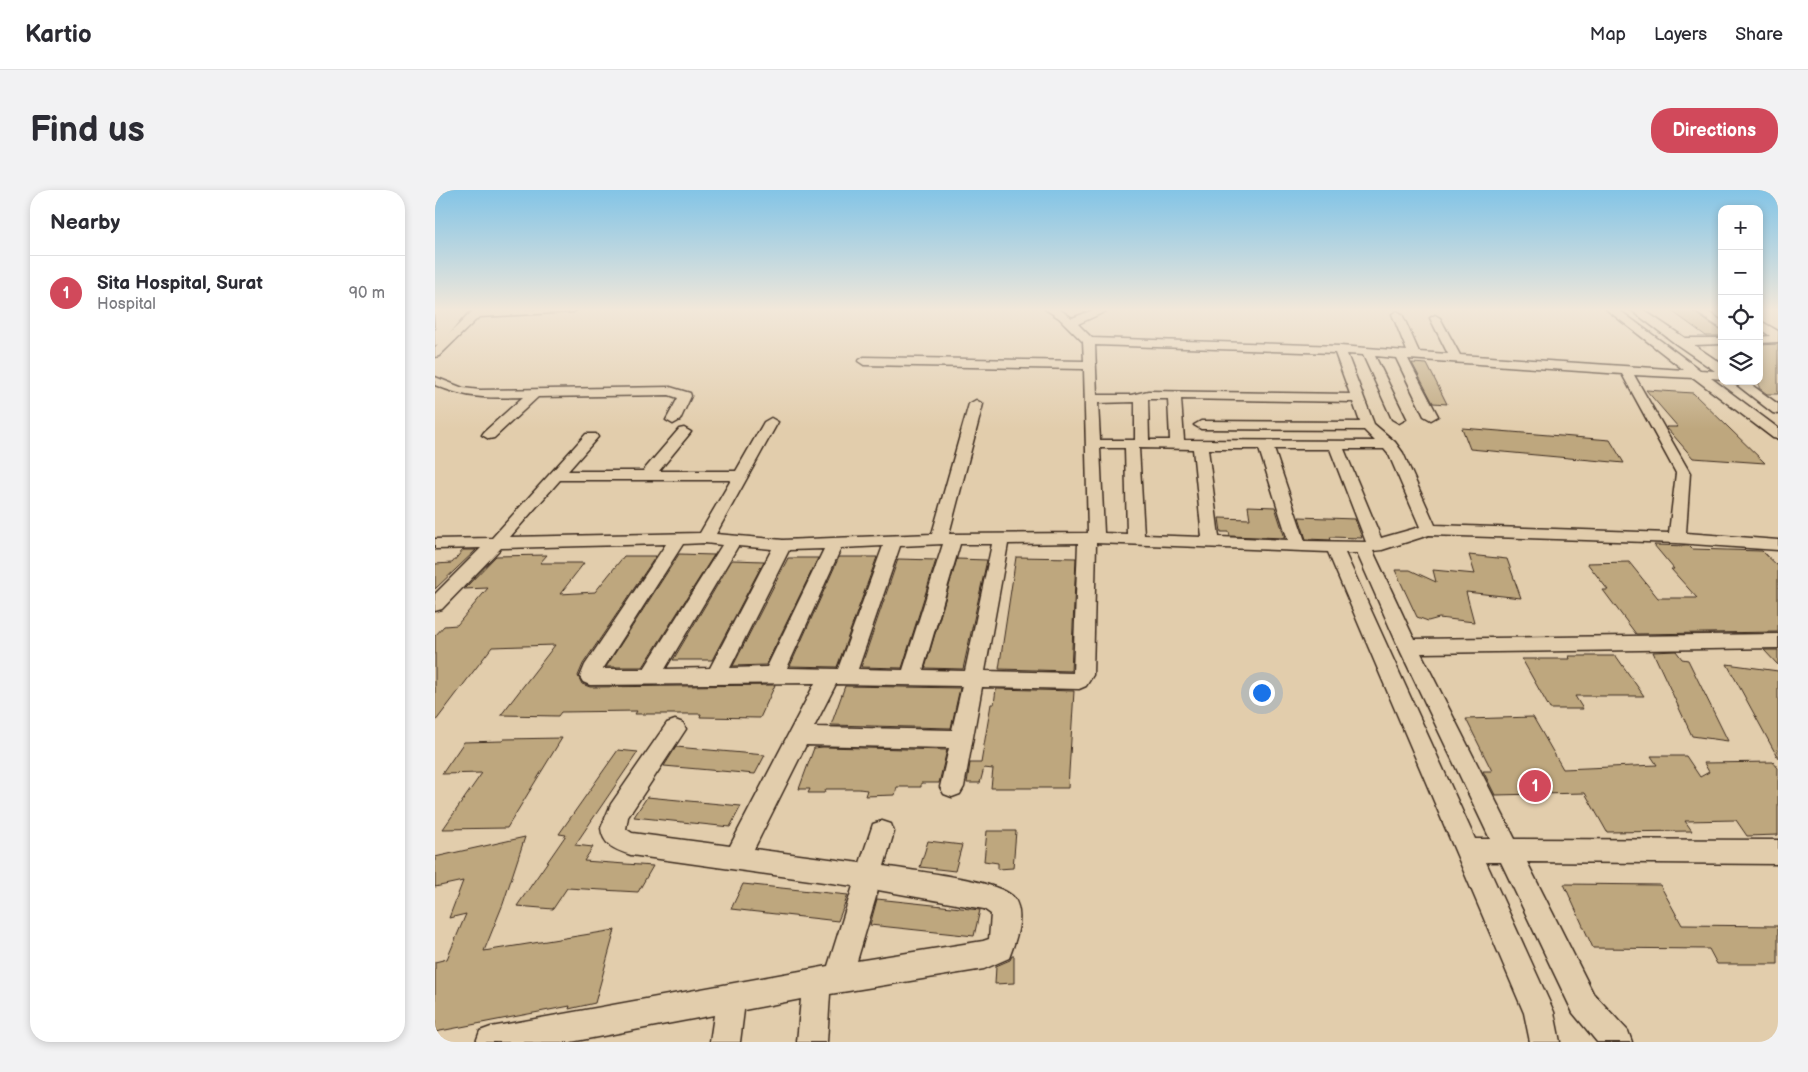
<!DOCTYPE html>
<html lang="en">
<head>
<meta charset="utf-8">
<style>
  body { margin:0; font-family:"Balsamiq Sans",sans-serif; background:#f2f2f3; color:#2b2b33 }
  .controls { position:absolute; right:15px; top:15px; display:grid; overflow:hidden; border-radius:10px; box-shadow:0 2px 8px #0003 }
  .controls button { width:45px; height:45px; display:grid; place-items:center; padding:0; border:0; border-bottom:1px solid #e1e1e2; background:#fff; color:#2b2b33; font:25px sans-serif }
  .you { position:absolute; left:826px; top:502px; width:18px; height:18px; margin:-12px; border:4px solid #fff; border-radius:50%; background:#1a73e8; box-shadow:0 0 0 8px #1a73e833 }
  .badge { display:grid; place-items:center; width:32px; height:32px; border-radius:50%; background:#d1495b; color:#fff; font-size:16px; font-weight:700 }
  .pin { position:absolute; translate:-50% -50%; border:2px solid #fff; box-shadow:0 1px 5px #0006 }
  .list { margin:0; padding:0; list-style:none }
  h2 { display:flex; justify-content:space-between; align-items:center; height:65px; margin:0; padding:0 20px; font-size:21px }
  h2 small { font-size:16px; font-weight:400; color:#7c7c81 }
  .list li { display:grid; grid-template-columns:32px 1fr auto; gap:15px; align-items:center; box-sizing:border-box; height:75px; padding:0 20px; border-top:1px solid #e1e1e2 }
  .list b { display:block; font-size:19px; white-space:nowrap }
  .list p { margin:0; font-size:16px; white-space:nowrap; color:#7c7c81 }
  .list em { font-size:16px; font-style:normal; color:#7c7c81 }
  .icon { flex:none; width:28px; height:28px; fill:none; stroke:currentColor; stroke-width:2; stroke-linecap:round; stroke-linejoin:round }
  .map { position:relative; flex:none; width:1343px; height:852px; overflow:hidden; border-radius:20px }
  header { display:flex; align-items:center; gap:30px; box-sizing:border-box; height:70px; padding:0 25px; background:#fff; border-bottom:1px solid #e1e1e2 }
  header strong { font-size:24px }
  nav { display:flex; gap:28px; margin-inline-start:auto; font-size:18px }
  .intro { display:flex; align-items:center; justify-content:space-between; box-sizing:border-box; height:120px; padding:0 30px }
  h1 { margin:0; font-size:35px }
  .button { padding:12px 22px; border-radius:20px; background:#d1495b; color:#fff; font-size:18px; font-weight:700 }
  main { display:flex; gap:30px; padding:0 30px }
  aside { flex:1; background:#fff; border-radius:20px; box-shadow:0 2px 8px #0003 }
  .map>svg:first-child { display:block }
</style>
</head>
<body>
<header>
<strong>Kartio</strong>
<nav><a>Map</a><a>Layers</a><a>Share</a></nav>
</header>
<div class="intro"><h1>Find us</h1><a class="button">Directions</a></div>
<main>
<aside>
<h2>Nearby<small></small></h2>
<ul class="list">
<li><span class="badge">1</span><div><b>Sita Hospital, Surat</b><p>Hospital</p></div><em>90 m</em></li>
</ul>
</aside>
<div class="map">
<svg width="1343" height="852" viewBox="0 0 1343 852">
  <rect width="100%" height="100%" fill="#e2cdac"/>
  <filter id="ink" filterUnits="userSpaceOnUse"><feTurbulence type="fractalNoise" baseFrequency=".02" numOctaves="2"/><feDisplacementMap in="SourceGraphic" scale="10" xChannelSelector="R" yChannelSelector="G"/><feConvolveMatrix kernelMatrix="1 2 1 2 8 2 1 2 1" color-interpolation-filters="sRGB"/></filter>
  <g filter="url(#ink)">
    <path fill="#bea77e" stroke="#3b2a1e" d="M1234,119h20l33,22v5h-16z
      M1343,154v50h-11l-8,-6v-43z
      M977,173l15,1 20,40 -14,-1z
      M1211,200l47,3 72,70 -72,-5 -27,-31h12z
      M1027,238l148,12 14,23 -154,-14z
      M813,316l27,1 10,31 -55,-2 -1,-4h-8l-2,-14 31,1z
      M864,327l56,2 7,19 -32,-1 1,3 -25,-1z
      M1219,355l35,1 3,3 70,2 16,15v66l-142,2 -33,-44h5l-21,-27 42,-1 29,36h39l-26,-29h3z
      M28,360h13l-41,39v-25l17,-1z
      M244,364l35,1 -71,112h-37z
      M112,365l-7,8h44l-24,31 35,-2 29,-36h32l-73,108 -5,12 4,8 8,3 185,-2 -15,33 -60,-1 1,-3h-66l2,-3 -76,1 -3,4 -57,-1 54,-70 -63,2 -57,75v-86l9,-10 13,-1 31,-37 -24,1 32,-33z
      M1034,365l38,4 14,39 -55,-6 8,30 -35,-4 -11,3 -11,-4 -22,-47h15l26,12 -3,-12 42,4z
      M404,367h38l-40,110 -47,-1z
      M581,367l60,1 -5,113 -72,-2z
      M353,368h30l-52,107 -33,1z
      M463,369l38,1 -34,108 -41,-1z
      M522,369l30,1 -24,109 -38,-1z
      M297,370l32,1 -52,99h-39z
      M1329,460h14v15z
      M1241,461l6,8 6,1 40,81 -36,-5 -39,-84z
      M1134,466h47l28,40h-69l8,13h-33l-28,-50h48z
      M1292,474l51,7v87z
      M410,496l115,2 -9,40 -120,-3z
      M561,499l78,2 -6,97h-77l2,-19 -9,-1 -4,15h-13l3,-20h11l10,-59h3z
      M1098,527l30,52 94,-4 -6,-9h35l14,21 9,-5 -5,-9 69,-1 5,6v67l-31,1 -11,-16 -51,1 7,10 -85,1 -22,-39 -90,2 -12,-24h9l-26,-52z
      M127,548l-55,90 -64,1 39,-56 -40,1 22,-32 39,-1 1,-2z
      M241,557l89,8 -10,19 -91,-8z
      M388,557l124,3 -8,33h-18v4h-24l-2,8 -30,1 2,-6 -8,-1h-33l-2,4h-16l2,-4h-11l15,-41z
      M183,560l20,2 -63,93 18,2 -9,14 69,5 -15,26 -71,-4 -14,21 -36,-3 49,-71 -7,-1z
      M212,607l94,9 -11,21 -96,-10z
      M552,641h29l-3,37 -15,1v-6l-14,-2z
      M90,647l-22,67 -19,47 131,-21 -20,73 -26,6 1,-3 -135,26v-70l12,-3 19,-45 -17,4 14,-37 -28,6v-30z
      M493,651l34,4 -7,26 -35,-4z
      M308,694l105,11 -10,26 -107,-12z
      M1129,694l96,1 22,40 96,1v38h-61l-8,-15 -116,-1z
      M442,709l103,11 -6,26 -104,-11z
      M577,766h2v27l-19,1 1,-18 14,-6z"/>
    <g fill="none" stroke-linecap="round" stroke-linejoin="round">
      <g stroke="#3b2a1e" stroke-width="3">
        <path id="minor" d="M40,119l10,1 93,-1 -5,3 -94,5 -40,39 -4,1v-10z
          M610,119h14l13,9 24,-9h15l-33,15 14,14 248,8 67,5 -15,-37 5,-3 5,3 17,38 29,2 -18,-36 5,-3 5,3 20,37 224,15 -78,-61h12l82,61 15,1 -39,-27 -46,-35h12l43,29h37v6l-28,1 28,19v15l-11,-1 67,50v11l-5,-1 -79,-60 -60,-3 56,98 -4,60 92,7v10l-101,-7 -248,-8 -47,15 -9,1 41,88 364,-5v14l-357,5 94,186 263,1v24l-251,-2 66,131 35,38 4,11h-35l-24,-29 -72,-151h-15l68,150 6,30h-30l-6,-29 -196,-461 -232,-9 -3,132 -7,11 -7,3 -97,-2 -18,100 -4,7 -8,3 -8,-3 -4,-7 9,-39 -143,-3 -52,104 106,14 13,-39 9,-3 9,3 3,8 -10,34c26,5 115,13 130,32 12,17 1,44 -5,60l-25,11 -154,25 -3,48h-30l4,-43 -57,11 -4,32h-30l4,-27 -143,27h-95l4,-11 11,-4 337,-61 25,-80 -222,-31c-15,-5 -28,-9 -30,-27l10,-24 56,-81 8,-3 8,3 3,6 -58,88 -2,12 6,4 98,13 85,-163 -225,2 -7,-3 -3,-5 5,-12 81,-121 -165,4 -59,61 -7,2v-17l46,-46 -46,1v-10l57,-1 94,-104h10l2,3 -30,34h75l36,-42 5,-1 7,4 -32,39h77l28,-49 7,-4 7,4 -62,112 67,6 149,-6 37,-130 7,-4 7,4 -34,130 139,-1 -4,-164 -220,-4 -6,-4 6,-4 220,4 -1,-19 -24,-24zM660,155l240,8 15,41 -202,-3 -17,4h-34zM912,164l16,1 29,64 7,4 7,-4 -31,-63 21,2 28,58 7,4 7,-4 -30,-57 214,15 54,99 -7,60 -234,-8 -32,-72 -8,-11 -21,-18zM713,209h20l2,41h-21zM746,209l172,3 7,20 -159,-1 -7,4 7,4 163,1 11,11 -191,-1zM700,212v38h-35l-2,-37zM665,258h25l2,86 -23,-1zM704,258l54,1 9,88 -58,-2zM773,259h51l29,91 -69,-3zM839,259h56l36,93 -61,-1zM909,259h40l5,6 31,72 -39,11zM125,290h171l-31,53 -190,4zM270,353l17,2 -78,124h-41l80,-125zM643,353l-5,130 -88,-2 23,-127zM508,354l-40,126 -45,-1 42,-123zM525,354h32l-27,127 -42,-1zM303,356l34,3 -62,119 -45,1zM448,356l-45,123 -51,-1 54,-120zM389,359l-57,118 -37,1 59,-118zM910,363h12l41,93 92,193h-15zM401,494l126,2 -10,44 -138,-3zM443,700l106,19 7,5 -2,25 -6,2 -126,20z
          M1256,119h13l18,12v8z
          M1324,130l19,11v11l-19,1v-6l11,-1 -11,-8z
          M0,187l28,11 17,2 190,-3 20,6 1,3 -11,24 -7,4 -7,-4 12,-22 -9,-3 -131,2 -44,41 -5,1 -7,-4 2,-3 39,-35c-35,1 -55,2 -88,-12z
          M1297,191h14l32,23v10l-5,-1z"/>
      </g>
      <g stroke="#3b2a1e" stroke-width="4">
        <path id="major" d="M5,119h14l-14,18 -5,1v-13z"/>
      </g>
      <g stroke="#3b2a1e" stroke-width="3">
        <path id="highway" d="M0,119h9l-3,4 -6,2z
          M18,119h17l-29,35 -6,1v-15z"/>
      </g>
      <use href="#minor" fill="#e2cdac" fill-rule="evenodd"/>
      <use href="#major" fill="#e2cdac" fill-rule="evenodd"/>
      <use href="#highway" fill="#e2cdac" fill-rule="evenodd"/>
    </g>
  </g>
  <linearGradient id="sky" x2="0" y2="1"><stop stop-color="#83c4e6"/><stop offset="0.5" stop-color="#f2e8da"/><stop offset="1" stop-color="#f2e8da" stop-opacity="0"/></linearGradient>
  <rect width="1343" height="239" fill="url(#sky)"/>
</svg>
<div class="controls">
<button>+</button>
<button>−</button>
<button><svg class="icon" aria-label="locate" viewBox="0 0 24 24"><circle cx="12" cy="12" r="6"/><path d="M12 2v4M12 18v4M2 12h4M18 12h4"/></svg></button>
<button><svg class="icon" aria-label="layers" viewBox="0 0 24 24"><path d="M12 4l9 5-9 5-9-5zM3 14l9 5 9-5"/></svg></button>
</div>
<div class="you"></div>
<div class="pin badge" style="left:1100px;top:596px">1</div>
</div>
</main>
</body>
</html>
